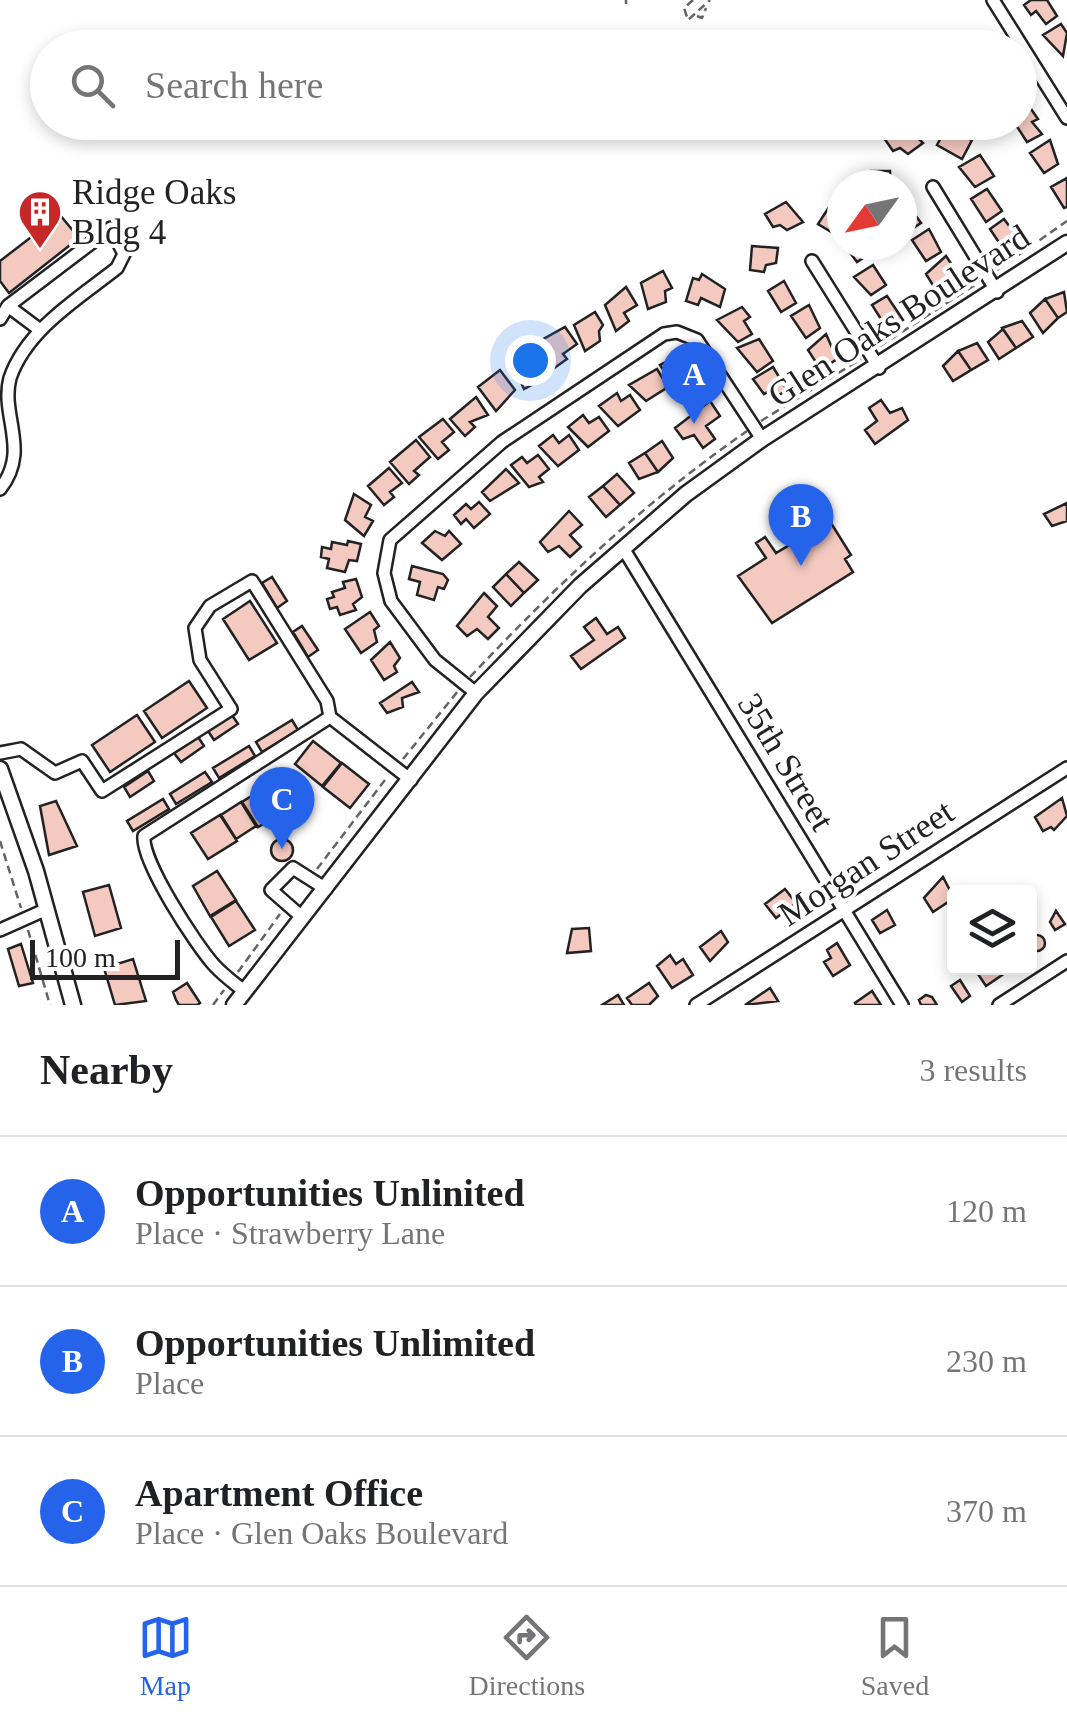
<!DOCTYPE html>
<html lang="en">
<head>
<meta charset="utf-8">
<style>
  body { margin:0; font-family:Georgia,serif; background:#f2f2f2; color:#202124 }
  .controls { position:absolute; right:30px; bottom:30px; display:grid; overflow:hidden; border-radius:10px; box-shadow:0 5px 15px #0003 }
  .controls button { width:90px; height:90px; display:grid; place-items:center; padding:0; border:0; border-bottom:2px solid #e0e0e0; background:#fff; color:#202124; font:50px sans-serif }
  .compass { position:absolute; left:827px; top:170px; width:90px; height:90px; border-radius:50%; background:#fff; box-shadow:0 5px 15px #0003; rotate:237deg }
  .scale { position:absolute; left:30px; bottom:25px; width:150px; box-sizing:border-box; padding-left:10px; border:5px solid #222; border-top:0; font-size:28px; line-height:35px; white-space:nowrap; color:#222; -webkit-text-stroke:8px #fff; paint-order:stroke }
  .you { position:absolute; left:530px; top:360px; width:35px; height:35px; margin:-25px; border:8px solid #fff; border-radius:50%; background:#1a73e8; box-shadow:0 0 0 15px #1a73e833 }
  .badge { display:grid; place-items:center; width:65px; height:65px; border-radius:50%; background:#2563eb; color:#fff; font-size:32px; font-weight:700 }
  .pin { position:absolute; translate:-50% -82px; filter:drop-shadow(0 2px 5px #0008) }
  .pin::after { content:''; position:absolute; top:52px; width:35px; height:30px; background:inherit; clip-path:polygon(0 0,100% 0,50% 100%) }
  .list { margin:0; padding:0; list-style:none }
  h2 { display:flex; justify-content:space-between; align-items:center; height:130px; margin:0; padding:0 40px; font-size:42px }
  h2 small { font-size:32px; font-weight:400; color:#757577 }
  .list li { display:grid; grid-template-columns:65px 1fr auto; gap:30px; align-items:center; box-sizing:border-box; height:150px; padding:0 40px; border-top:2px solid #e0e0e0 }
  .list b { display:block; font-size:38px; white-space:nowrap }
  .list p { margin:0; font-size:32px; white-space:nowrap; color:#757577 }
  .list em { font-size:32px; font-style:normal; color:#757577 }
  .icon { flex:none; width:55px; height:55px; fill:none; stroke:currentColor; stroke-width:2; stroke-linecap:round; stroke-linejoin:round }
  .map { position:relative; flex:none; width:1067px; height:1005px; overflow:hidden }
  .search { position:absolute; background:#fff; box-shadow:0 5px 15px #0003; left:30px; right:30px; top:30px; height:110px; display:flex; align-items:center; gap:25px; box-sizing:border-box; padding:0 35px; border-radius:55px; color:#757577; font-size:38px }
  .sheet { height:580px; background:#fff }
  nav { display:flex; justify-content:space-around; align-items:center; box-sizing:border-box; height:140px; border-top:2px solid #e0e0e0; background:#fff; font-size:28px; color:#757577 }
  nav a { display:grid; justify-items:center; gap:5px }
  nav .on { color:#2563eb }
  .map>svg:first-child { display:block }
</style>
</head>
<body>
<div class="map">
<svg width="1067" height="1005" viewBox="0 0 1067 1005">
  <rect width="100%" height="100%" fill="#fff"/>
  <path fill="#f3c9c0" stroke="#222" stroke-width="2.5" d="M1031,0h16l10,16 -11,8 -10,-13 -5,4 -7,-10z
    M1061,24l6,9 -4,23 -20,-21z
    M974,36l13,12h-29v-2z
    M1031,109l7,10 -6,3 10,12 -15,8 -13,-20z
    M904,124l19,19 -15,11 -8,-6 -7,3 -9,-13z
    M946,128l26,12 -10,19 -25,-14z
    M1050,140l8,24 -14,9 -14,-20z
    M980,155l14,21 -19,11 -16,-20z
    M871,171h19l1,14h-19z
    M1067,178v29l-3,1 -13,-21z
    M987,189l15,22 -16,11 -15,-23z
    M786,202l17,20 -16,8 -7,-5 -7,2 -8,-13z
    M831,204l11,7v17l-4,-3 -5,8 -15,-9z
    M902,211l3,6 8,-5 8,11 -18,12z
    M60,215l19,23 -70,55 -9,-12v-20z
    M1004,219l17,23 -15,11 -16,-24z
    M929,229l12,23 -15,9 -14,-21z
    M842,242l28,3 4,6 -17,11z
    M752,246l26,2 -2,15 -10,2 -2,7 -14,-2z
    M946,256l10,15 -7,9 4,6 -14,9 -13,-21z
    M873,265l13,20 -15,10 -17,-18z
    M663,271l9,17 -7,3 1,11 -18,7 -7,-26z
    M702,274l23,15 -5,18 -19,-9 -3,7 -12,-4 7,-23 6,2z
    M784,281l12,22 -15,9 -13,-21z
    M626,287l11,18 -13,8 5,8 -13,10 -11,-26z
    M1064,292l3,20 -9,6 -13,-19z
    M887,296l16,24 -15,10 -16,-25z
    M1045,299l13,19 -15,15 -13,-20z
    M809,305l11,23 -14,10 -15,-22z
    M742,307l8,10 -6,4 8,13 -14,8 -21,-22z
    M595,312l8,13 -4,6 1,10 -15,10 -11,-26z
    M1022,321l11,16 -17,11 -14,-20z
    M565,327l12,17 -14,10 4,5 -14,10 -15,-27z
    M1003,329l13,19 -17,11 -11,-17z
    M826,334l11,25 -16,11 -13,-20z
    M759,339l14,22 -16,11 -20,-24z
    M977,343l11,17 -17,10 -13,-19z
    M533,350l11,15 -7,9 4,6 -17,9 -11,-24z
    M958,351l13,19 -18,11 -10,-15z
    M683,353l12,19 -22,13 -13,-20z
    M773,367l14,23 -13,8 -5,-7 -5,3 -11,-15z
    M657,369l11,18 -22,14 -17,-16z
    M500,370l15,20 -19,21 -18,-24z
    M617,393l4,8 9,-6 10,15 -22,16 -19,-20z
    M476,397l12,18 -18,7 5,5 -10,9 -15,-17z
    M881,400l9,13 12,-5 6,12 -33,24 -10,-14 12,-9 -8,-13z
    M710,401l10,15 -14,10 9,13 -12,9 -9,-13 -11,4 -8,-11z
    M583,415l6,8 10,-6 10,14 -21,16 -20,-20z
    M443,419l11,13 -12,10 7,8 -11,9 -19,-22z
    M553,435l6,8 10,-8 10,15 -21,16 -19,-20z
    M416,440l14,17 -16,14 5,4 -10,9 -19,-22z
    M662,441l11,17 -15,14 -13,-19z
    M645,453l13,19 -19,7 -10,-16z
    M538,455l11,14 -10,8 4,5 -14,5 -18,-22 11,-8 5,6z
    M389,468l13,15 -12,9 4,5 -10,8 -16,-19z
    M506,469l13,14 -29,18 -8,-9z
    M617,474l17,19 -14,12 -17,-19z
    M603,486l17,19 -14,12 -17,-20z
    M354,494l17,11 -6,12 8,4 -9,15 -19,-16z
    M479,502l11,12 -16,14 -8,-9 -5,5 -7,-9 12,-11 5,5z
    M1067,503v18l-15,5 -8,-12z
    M821,507l30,48 -6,4 8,13 -81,51 -34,-47 28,-18 -10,-15 9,-6 11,16 20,-12 -8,-13z
    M569,511l13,14 -12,10 11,12 -11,10 -11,-11 -11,6 -8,-10z
    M435,531l10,5 4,-5 12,13 -19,16 -20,-17z
    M348,541l13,3 -4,17 -8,-1 -4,12 -18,-4 2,-9 -8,-2 1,-10 9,2 1,-7 15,3z
    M519,562l19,18 -14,13 -18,-19z
    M412,566l31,8 5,6 -4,9 -6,-2 -4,13 -17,-5 3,-13 -11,-3z
    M506,574l18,19 -13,13 -18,-19z
    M272,577l15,24 -10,7 -15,-25z
    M356,579l6,18 -9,7 3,6 -16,5 -3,-8 -7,2 -3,-10 7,-2 -2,-5 13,-4 -2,-6z
    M484,593l13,13 -9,11 11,11 -11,11 -11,-10 -10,7 -10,-10z
    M250,601l27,42 -28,17 -26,-41z
    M370,612l9,14 -5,4 3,12 -16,11 -16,-24z
    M596,618l11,16 11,-7 7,11 -44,31 -10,-13 23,-16 -10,-13z
    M302,626l16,24 -10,7 -15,-25z
    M390,642l10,16 -6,8 3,6 -13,8 -13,-20z
    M189,681l18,27 -45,30 -18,-27z
    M412,682l7,10 -17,6 1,9 -16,6 -7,-10z
    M137,715l18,27 -45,30 -18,-27z
    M232,715l6,9 -24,16 -6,-9z
    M292,720l6,10 -36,22 -6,-10z
    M198,737l6,9 -23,16 -7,-9z
    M313,741l28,22 -19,23 -27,-22z
    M249,746l6,10 -36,22 -6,-10z
    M342,763l27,21 -19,24 -27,-21z
    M148,771l6,10 -24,16 -6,-10z
    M205,772l7,10 -36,22 -6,-10z
    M272,783l17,26 -31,18 -16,-25z
    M1062,798l5,18 -13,14 -3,-3 -8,4 -8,-14z
    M163,799l6,10 -36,22 -6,-10z
    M56,801l21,45 -28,9 -9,-49z
    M241,802l15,24 -20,13 -15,-24z
    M220,815l17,26 -29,18 -17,-26z
    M271 850a11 11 0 1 1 22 0a11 11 0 1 1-22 0Z
    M217,871l19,29 -26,16 -17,-30z
    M943,877l11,21 -21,14 -9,-14z
    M109,885l12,43 -26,8 -12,-44z
    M785,889l11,14 -20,15 -11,-14z
    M236,901l19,29 -26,16 -18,-29z
    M887,910l8,15 -15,8 -8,-13z
    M1056,911l9,13 -10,6 -5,-8z
    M589,928l2,23 -24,2 5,-24z
    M721,931l7,11 -18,19 -10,-14z
    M1029 943a8 8 0 1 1 16 0a8 8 0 1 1-16 0Z
    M837,943l13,22 -17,11 -9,-14 7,-4 -4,-8z
    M21,944l12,39 -14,3 -11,-37z
    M670,955l6,9 7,-5 10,16 -21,13 -15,-22z
    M133,959l13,42 -31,4 -11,-37z
    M987,968h13l5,5 -19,13 -8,-12z
    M960,980l10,16 -8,6 -11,-16z
    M187,983l13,20 -3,2h-18l-3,-5 -3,-8z
    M649,983l9,13 -9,9h-17l-5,-7z
    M770,988l8,13 -33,4z
    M872,991l9,14h-25l-1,-2z
    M618,995l6,10h-22z
    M926,995l6,2 5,8h-16l-2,-5z"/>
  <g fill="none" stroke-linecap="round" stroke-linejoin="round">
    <g stroke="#222" stroke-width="16">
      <path id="minor" d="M993,0l74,118
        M933,187l64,105
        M812,261l67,107
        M8,306l32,24
        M0,319l8,-13 103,-78 13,26 -7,14c-38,30 -90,61 -107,110 -10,38 21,72 -10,111
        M623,548l279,457
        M476,693l-41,-33 -44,-59 -7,-28 6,-33 112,-98 162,-108 13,-2 20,8 65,99
        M0,753l21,-4 34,24 27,-12 20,30 129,-82 -31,-49 -5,-32 15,-22 42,-25 75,120 3,16
        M303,918l-32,-28 22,-22 33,21
        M0,930l47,-21
        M244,991c-10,-8 -21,-16 -30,-26 -18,-20 -73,-104 -70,-129l186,-119 81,63
        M696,1005l371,-237
        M999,1005l68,-44"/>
    </g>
    <g stroke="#222" stroke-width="19">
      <path id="major" d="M0,769l36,102 37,134
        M234,1005l242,-312 104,-107 106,-92 76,-55 305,-196"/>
    </g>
    <path stroke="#646464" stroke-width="2.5" stroke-dasharray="8 5" stroke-linecap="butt" d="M693,0l-9,8 4,12 22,-20
      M626,4v-4
      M697,16l5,2 4,-10
      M997,270l70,-49
      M880,346l98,-63
      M761,421l100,-62
      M470,677c88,-93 171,-172 277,-246
      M403,759l55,-68
      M0,841l21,67
      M317,869l71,-93
      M28,930l22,75
      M238,972l42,-58
      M213,1005l11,-15"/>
    <use href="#minor" stroke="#fff" stroke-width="11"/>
    <use href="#major" stroke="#fff" stroke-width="14"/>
  </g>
  <defs>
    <g id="building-pin" transform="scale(2.25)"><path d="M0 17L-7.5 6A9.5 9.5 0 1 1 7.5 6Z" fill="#c62828" stroke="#fff"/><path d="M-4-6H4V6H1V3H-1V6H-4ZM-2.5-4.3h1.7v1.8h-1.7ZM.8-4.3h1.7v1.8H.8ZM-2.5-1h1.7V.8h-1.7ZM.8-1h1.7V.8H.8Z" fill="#fff"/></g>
  </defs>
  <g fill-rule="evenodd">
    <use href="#building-pin" x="40" y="212"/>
  </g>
  <g text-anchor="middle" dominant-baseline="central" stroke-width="8" stroke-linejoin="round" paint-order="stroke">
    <g font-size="35" fill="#222" stroke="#fff" text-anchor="start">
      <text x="72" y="192">Ridge Oaks<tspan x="72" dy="40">Bldg 4</tspan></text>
    </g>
    <g font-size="35" fill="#222" stroke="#fff">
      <text transform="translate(899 316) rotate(-33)">Glen Oaks Boulevard</text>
      <text transform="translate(786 762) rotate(59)">35th Street</text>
      <text transform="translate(866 863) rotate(-33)">Morgan Street</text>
    </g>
  </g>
</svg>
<div class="controls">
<button><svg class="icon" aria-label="layers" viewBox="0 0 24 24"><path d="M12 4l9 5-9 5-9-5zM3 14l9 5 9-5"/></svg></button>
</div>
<svg class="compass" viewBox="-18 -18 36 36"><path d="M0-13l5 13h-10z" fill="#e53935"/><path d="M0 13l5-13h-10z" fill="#757577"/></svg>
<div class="scale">100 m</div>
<div class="you"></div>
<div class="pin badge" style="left:694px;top:424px">A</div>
<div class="pin badge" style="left:801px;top:566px">B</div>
<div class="pin badge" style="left:282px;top:849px">C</div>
<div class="search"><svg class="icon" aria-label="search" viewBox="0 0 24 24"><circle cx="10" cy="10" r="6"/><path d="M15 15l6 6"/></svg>Search here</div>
</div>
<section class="sheet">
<h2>Nearby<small>3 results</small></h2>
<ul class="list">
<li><span class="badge">A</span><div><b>Opportunities Unlinited</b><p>Place · Strawberry Lane</p></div><em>120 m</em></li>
<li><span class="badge">B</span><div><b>Opportunities Unlimited</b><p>Place</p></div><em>230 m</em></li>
<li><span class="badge">C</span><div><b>Apartment Office</b><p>Place · Glen Oaks Boulevard</p></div><em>370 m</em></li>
</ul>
</section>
<nav>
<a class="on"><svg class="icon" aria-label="map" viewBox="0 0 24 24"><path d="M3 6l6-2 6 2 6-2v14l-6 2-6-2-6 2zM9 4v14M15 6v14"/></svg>Map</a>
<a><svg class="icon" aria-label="directions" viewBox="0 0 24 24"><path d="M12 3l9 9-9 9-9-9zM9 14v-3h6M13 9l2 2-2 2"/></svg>Directions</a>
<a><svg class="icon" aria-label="saved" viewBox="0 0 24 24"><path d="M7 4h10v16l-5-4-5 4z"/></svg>Saved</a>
</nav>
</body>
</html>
